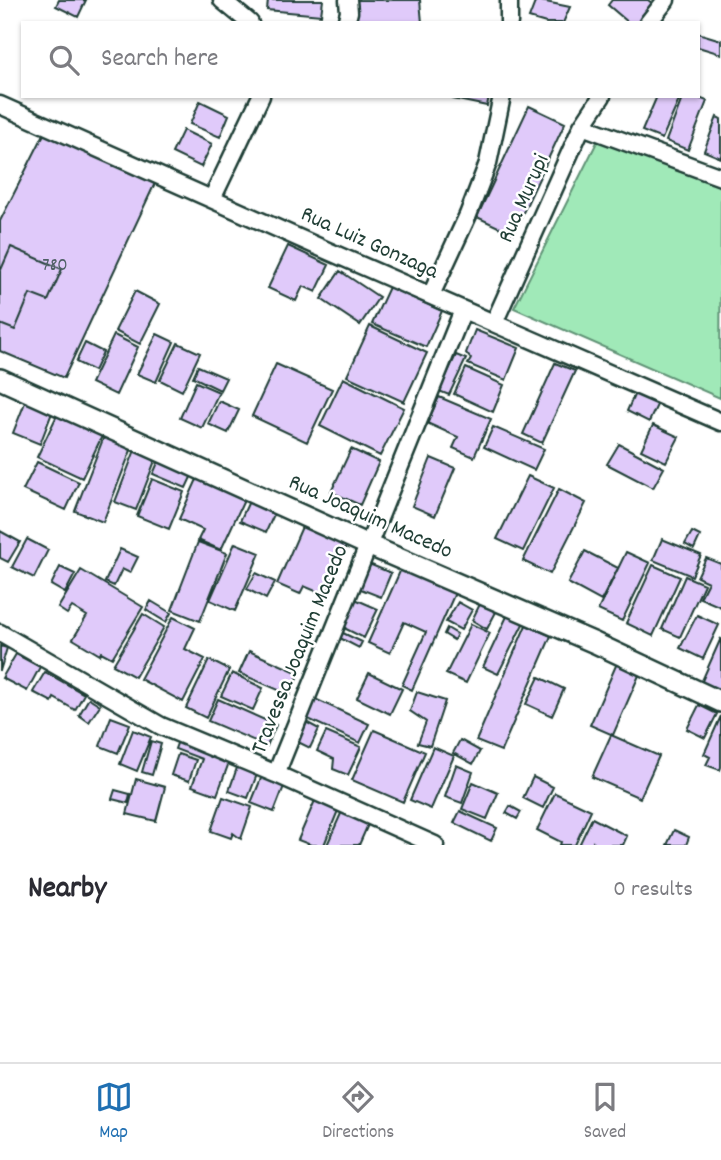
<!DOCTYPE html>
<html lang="en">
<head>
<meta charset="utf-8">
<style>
  body { margin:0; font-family:Dekko,sans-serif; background:#f7f7f7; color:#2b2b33 }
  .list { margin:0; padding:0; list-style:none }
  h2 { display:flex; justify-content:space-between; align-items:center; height:91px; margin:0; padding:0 28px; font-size:30px }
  h2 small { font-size:23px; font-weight:400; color:#7c7c81 }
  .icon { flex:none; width:38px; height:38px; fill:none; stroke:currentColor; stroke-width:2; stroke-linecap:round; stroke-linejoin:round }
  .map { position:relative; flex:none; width:721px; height:845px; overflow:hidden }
  .search { position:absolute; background:#fff; box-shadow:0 2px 5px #0004; left:21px; right:21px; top:21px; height:77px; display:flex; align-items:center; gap:18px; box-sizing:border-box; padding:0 24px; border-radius:0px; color:#7c7c81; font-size:26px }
  .sheet { height:217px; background:#fff }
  nav { display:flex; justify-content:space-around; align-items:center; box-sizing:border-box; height:98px; border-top:2px solid #e1e1e2; background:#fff; font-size:19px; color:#7c7c81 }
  nav a { display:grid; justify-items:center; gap:4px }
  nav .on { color:#1f6fb2 }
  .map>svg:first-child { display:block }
</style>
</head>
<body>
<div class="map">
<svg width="721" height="845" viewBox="0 0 721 845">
  <rect width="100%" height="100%" fill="#fff"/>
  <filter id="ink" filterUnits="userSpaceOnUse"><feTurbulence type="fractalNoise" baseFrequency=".0143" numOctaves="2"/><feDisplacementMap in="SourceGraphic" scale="14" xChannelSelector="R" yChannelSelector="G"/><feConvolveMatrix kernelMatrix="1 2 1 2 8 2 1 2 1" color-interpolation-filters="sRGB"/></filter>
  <g filter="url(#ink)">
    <path fill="#a0e9b8" stroke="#609376" stroke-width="2" d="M601,134l120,47 -1,217 -206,-90z"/>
    <path fill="#e0cafa" stroke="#1f3d34" stroke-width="2" d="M59,0h27l-8,17 -22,-11z
      M268,0h55l-2,15 -54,-5z
      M355,0h65l2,23h-65z
      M536,0l34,7 -7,16h-17l-17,-5z
      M612,0h36l5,4 -15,19h-9l-21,-18z
      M698,33l23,7v14l-23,-7z
      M454,96h35l-2,10 -34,-7z
      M657,96l23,2 -18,41 -20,-8z
      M683,96h11l13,5 -19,49 -22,-9z
      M200,101l29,14 -9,22 -30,-13z
      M529,106l36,17 -52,111 -36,-17z
      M717,117l4,2v39l-17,-7z
      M183,130l29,14 -11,23 -29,-14z
      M44,134l112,47 -92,197 -64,-27v-130z
      M288,246l41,19 -13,27 -13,-6 -7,15 -28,-13z
      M11,247l51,22 -14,32 -18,-7 -15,36 -15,-6v-52z
      M340,271l39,26 -19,28 -39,-26z
      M389,287l53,24 -16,36 -54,-23z
      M135,291l25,13 -20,40 -25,-13z
      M370,326l57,27 -23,49 -57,-26z
      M475,330l44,18 -13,32 -38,-16 3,-5 -5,-6z
      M157,334l17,8 -18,40 -19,-8z
      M114,335l24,12 -22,48 -25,-12z
      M85,343l18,9 -9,19 -18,-9z
      M178,343l22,10 -18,38 -22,-11z
      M456,355l10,4 -17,36 -10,-4z
      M555,363l20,8 -33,72 -19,-9z
      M276,364l56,25 -25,53 -55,-26z
      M198,366l28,12 -6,12 -27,-13z
      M466,368l38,17 -11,27 -39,-18z
      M343,378l61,30 -24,48 -60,-30z
      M196,382l23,10 -17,36 -22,-10z
      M635,393l23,10 -9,19 -22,-11z
      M439,397l52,22 -17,38 -21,-9 5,-11 -31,-14z
      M26,400l27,10 -13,34 -27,-11z
      M219,401l20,9 -11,23 -20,-9z
      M58,413l45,21 -21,44 -45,-21z
      M653,425l26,12 -13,25 -25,-12z
      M493,427l51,22 -10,21 -50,-23z
      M105,434l28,11 -30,77 -28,-11z
      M619,444l45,24 -11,20 -46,-24z
      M351,449l28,13 -19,43 -29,-13z
      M135,450l21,8 -20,52 -21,-8z
      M160,458l33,15 -7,15 -33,-14z
      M431,458l24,10 -20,48 -23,-10z
      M37,462l42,20 -13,28 -43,-20z
      M528,476l26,12 -31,63 -26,-12z
      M198,477l47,21 -24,52 -23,-10 5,-10 -24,-11z
      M152,479l32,13 -15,37 -32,-13z
      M559,489l27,14 -36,71 -27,-13z
      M250,499l26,11 -10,22 -26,-11z
      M304,522l44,20 -23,53 -21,-9 -4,8 -23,-10z
      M0,531l20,11 -12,20 -8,-4z
      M692,532l8,4 -6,13 -9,-5z
      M27,539l21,11 -14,28 -22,-11z
      M662,539l39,16 -9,21 -39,-16z
      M198,542l29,11 -27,68 -28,-11z
      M235,543l25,10 -25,58 -25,-11z
      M120,549l18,8 -8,16 -8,-4 -8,17 -9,-4z
      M585,551l33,17 -17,33 -33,-18z
      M626,552l24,11 -28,58 -24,-11z
      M706,558l15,6v43l-21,-9 8,-16 -11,-5z
      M369,564l22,9 -10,24 -23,-9z
      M653,565l27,12 -27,59 -27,-13z
      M60,567l15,7 -10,19 -14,-8z
      M401,569l54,24 -43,97 -10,-5 24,-53 -22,-10 -14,31 -22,-10z
      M81,570l62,37 -31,51 -11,-6 -1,3 -27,-16 14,-23 -15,-9 -5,7 -9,-6z
      M256,573l19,9 -9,17 -19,-10z
      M685,576l19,8 -24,53 -18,-8z
      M355,599l23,10 -14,29 -22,-11z
      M151,601l20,12 -5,9 -20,-12z
      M458,602l14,8 -11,20 -15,-8z
      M480,604l16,8 -9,17 -15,-9z
      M143,614l21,13 -29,50 -22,-12z
      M508,614l16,8 -26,52 -15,-7z
      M697,615l22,10 -16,34 -23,-11z
      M173,617l22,11 -10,21 20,10 -22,43 -43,-23z
      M471,624l19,9 -24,50 -20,-9z
      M526,625l25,11 -50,115 -25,-10z
      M447,628l10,6 -3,6 -10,-6z
      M343,633l19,9 -3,6 -19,-10z
      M721,638v54l-20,-9z
      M0,646l7,2 -7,23z
      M249,651l50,22 -9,22 -51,-22z
      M16,654l24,13 -13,24 -25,-13z
      M209,660l20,10 -23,48 -20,-10z
      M617,663l23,10 -27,62 -23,-10z
      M45,672l39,22 -9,16 -21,-12 -2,4 -19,-10z
      M232,673l31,15 -10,22 -32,-14z
      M369,673l33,16 -12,25 -33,-16z
      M539,677l25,12 -12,27 -26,-12z
      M417,692l28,9 -15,45 -12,-3 8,-21 -16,-11z
      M89,698l11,7 -11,17 -10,-7z
      M218,699l58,26 -9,21 -59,-25z
      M315,699l54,25 -9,19 -54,-25z
      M699,705l18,9 -12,24 -18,-9z
      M721,716v51l-1,3 -14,-5 4,-8 -6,-3z
      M111,717l19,7 -12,29 -18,-7z
      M304,721l15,8 -9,19 -16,-8z
      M133,730l18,7 -14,34 -17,-7z
      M374,730l51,22 -22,50 -51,-22z
      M326,732l35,15 -13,28 -15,-6 1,-10 -17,-8z
      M611,735l48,21 -19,42 -48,-21z
      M179,738l52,19 -14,38 -25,-9 10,-27 -27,-10z
      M460,740l20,11 -7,13 -20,-11z
      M151,741l10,3 -9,31 -10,-3z
      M433,747l21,9 -23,53 -21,-9z
      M178,754l18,6 -7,21 -18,-6z
      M239,762l20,7 -11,29 -19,-7z
      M456,765l17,7 -11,31 -17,-6z
      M264,771l22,10 -12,31 -23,-9z
      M533,777l20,10 -10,21 -20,-10z
      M136,779l29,8 -9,34 -29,-7z
      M473,782l25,11 -11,26 -25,-10z
      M115,790l15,4 -2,9 -16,-4z
      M555,793l36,17 -16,35h-15l1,-3 -24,-12z
      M223,797l29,10 -11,32 -8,-6 -2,5 -20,-7z
      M316,798l23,10 -15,37h-13l-13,-5z
      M510,806l11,6 -4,7 -11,-6z
      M343,809l27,11 -11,25h-32z
      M460,811l37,17 -6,13 -37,-18z
      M592,818l35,18 -4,9h-26l-4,-3 -1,3h-13z
      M674,830l15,7 -3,8h-19z"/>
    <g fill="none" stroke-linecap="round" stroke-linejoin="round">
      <g stroke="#1f3d34" stroke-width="21">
        <path id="minor" d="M222,0l28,23
          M346,23l3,-11 -1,-12
          M509,23v-23
          M648,23l18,-23
          M0,105l328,146 393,171
          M582,126l139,51
          M212,199l49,-103
          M431,295l37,-80 20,-52 14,-67
          M494,323l88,-197 20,-30
          M0,633l161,93 115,48 159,71
          M276,774l187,-464"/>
      </g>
      <g stroke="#1f3d34" stroke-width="24">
        <path id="tertiary" d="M0,379l368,166 227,98 126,59"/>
      </g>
      <use href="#minor" stroke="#fff" stroke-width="16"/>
      <use href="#tertiary" stroke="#fff" stroke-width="19"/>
    </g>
  </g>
  <g text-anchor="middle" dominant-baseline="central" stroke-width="5" stroke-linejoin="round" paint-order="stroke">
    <g font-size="19" fill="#4f6066">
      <text x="55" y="266">780</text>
    </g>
    <g font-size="23" fill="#1f3d34" stroke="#fff">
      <text transform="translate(525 199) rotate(-66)">Rua Murupi</text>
      <text transform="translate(369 244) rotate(24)">Rua Luiz Gonzaga</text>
      <text transform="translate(370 518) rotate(24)">Rua Joaquim Macedo</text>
      <text transform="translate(301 650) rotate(-68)">Travessa Joaquim Macedo</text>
    </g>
  </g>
</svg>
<div class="search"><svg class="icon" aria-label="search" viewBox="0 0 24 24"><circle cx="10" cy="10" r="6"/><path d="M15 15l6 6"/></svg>Search here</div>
</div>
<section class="sheet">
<h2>Nearby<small>0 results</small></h2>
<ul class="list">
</ul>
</section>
<nav>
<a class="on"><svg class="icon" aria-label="map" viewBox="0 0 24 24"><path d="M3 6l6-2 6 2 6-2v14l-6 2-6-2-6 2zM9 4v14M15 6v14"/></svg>Map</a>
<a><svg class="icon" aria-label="directions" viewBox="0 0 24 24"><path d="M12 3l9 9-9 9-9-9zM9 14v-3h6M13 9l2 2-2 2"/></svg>Directions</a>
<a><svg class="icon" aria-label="saved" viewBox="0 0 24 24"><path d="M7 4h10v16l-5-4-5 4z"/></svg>Saved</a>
</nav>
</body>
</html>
